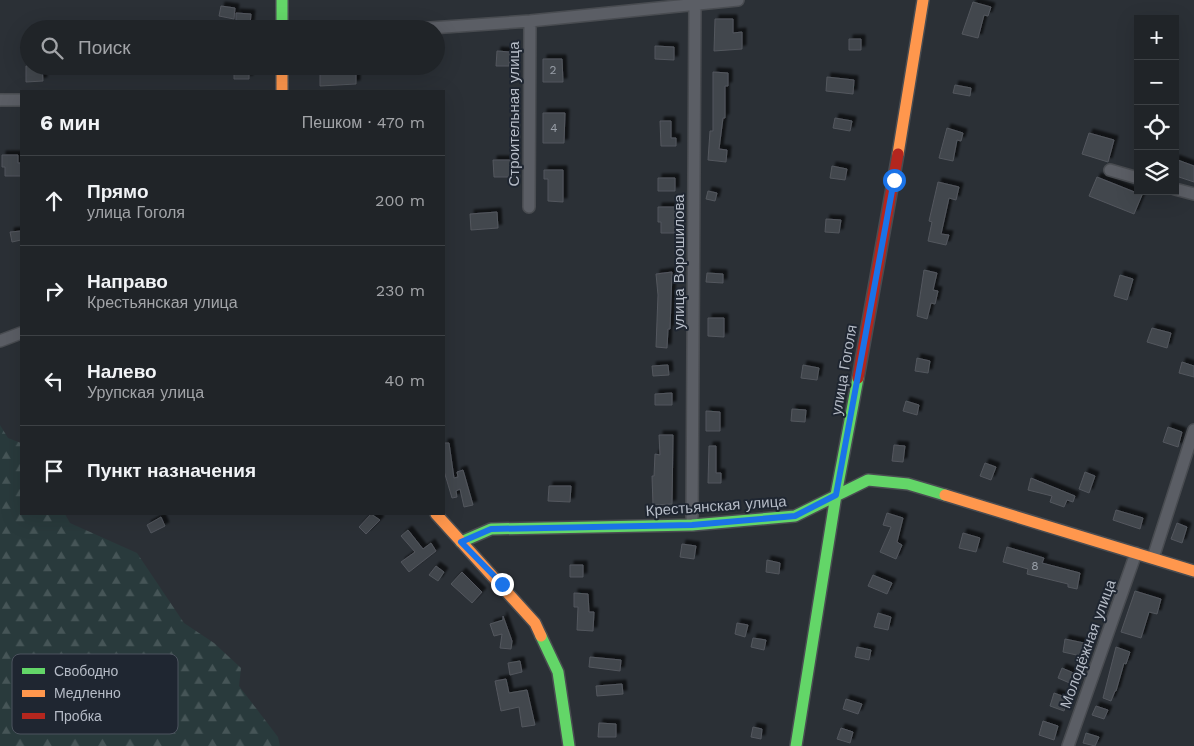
<!DOCTYPE html>
<html lang="ru">
<head>
<meta charset="utf-8">
<style>
  body { margin:0; font-family:"Work Sans",sans-serif; background:#2d3034; color:#f1f3f6 }
  .controls { position:absolute; right:15px; top:15px; display:grid; overflow:hidden; border-radius:0px; box-shadow:0 5px 20px #0002 }
  .controls button { width:45px; height:45px; display:grid; place-items:center; padding:0; border:0; border-bottom:1px solid #3d4145; background:#202428; color:#f1f3f6; font:25px sans-serif }
  .stop { position:absolute; width:15px; height:15px; margin:-11px; border:4px solid #1a73e8; border-radius:50%; background:#fff }
  .stop.end { background:#1a73e8; border-color:#fff; box-shadow:0 1px 5px #0008 }
  .list { margin:0; padding:0; list-style:none }
  h2 { display:flex; justify-content:space-between; align-items:center; height:65px; margin:0; padding:0 20px; font-size:21px }
  h2 small { font-size:16px; font-weight:400; color:#a2a4a8 }
  .list li { display:grid; grid-template-columns:32px 1fr auto; gap:15px; align-items:center; box-sizing:border-box; height:90px; padding:0 20px; border-top:1px solid #3d4145 }
  .list b { display:block; font-size:19px; white-space:nowrap }
  .list p { margin:0; font-size:16px; white-space:nowrap; color:#a2a4a8 }
  .list em { font-size:16px; font-style:normal; color:#a2a4a8 }
  .icon { flex:none; width:28px; height:28px; fill:none; stroke:currentColor; stroke-width:2; stroke-linecap:round; stroke-linejoin:round }
  .map { position:relative; flex:none; width:1194px; height:746px; overflow:hidden }
  .search { position:absolute; background:#202428; box-shadow:0 5px 20px #0002; left:20px; top:20px; width:425px; height:55px; display:flex; align-items:center; gap:12px; box-sizing:border-box; padding:0 18px; border-radius:28px; color:#a2a4a8; font-size:19px }
  .panel { position:absolute; background:#202428; box-shadow:0 5px 20px #0002; left:20px; top:90px; width:425px; height:425px; border-radius:0px }
  .map>svg:first-child { display:block }
</style>
</head>
<body>
<div class="map">
<svg width="1194" height="746" viewBox="0 0 1194 746">
  <defs>
    <pattern id="forest-firs" width="22" height="20" patternUnits="userSpaceOnUse" patternTransform="scale(1.25)"><rect width="22" height="20" fill="#293a3c"/><path d="M5 1l3.5 6h-7zM16 11l3.5 6h-7z" fill="#465557"/></pattern>
    <filter id="shadow"><feDropShadow dx="4" dy="-4" stdDeviation="1" flood-color="#0009"/></filter>
  </defs>
  <rect width="100%" height="100%" fill="#2b3036"/>
  <path fill="url(#forest-firs)" d="M0,425l8,13 13,5v71h44l5,9 67,30 47,70 30,20 27,25 -2,18 39,51 2,9h-280z"/>
  <path fill="#43474d" stroke="#53575e" filter="url(#shadow)" d="M973,2l18,5 -3,9 -4,-1 -6,23 -16,-4z
    M221,6l14,2 -1,11 -15,-3z
    M236,13l15,1 -1,11 -14,-1z
    M715,19h18v14l9,-1v17l-28,2z
    M849,39h12v11h-12z
    M655,46l19,1v13l-19,-1z
    M497,51l13,1 -1,14h-13z
    M543,59h19l1,23h-20z
    M26,66h16l1,15 -17,1z
    M344,66h12v18l-36,2v-15h24z
    M234,68h15v11h-15z
    M713,72l15,1v13h-3v32h-2l-4,31 8,1 -1,12 -18,-2 2,-29h3z
    M827,77l27,3 -1,14 -27,-3z
    M955,85l16,3 -1,8 -17,-3z
    M543,113h22l-1,30h-21z
    M835,118l17,3 -2,10 -17,-3z
    M660,121h11v17h5v8h-15z
    M947,128l16,5 -2,8 -4,-1 -4,21 -14,-3z
    M1089,133l25,7 -6,22 -26,-8z
    M2,155h16v8h3v13h-16v-9h-3z
    M1175,159l19,7v16l-18,-6 2,-7 -3,-1z
    M493,160h21v17h-20z
    M832,166l15,3 -2,11 -15,-2z
    M544,170h19v32l-15,-1v-22h-4z
    M1097,177l45,18 -8,19 -45,-18z
    M658,178h17v13h-17z
    M938,182l21,5 -3,13 -7,-2 -8,36 8,1 -3,10 -18,-4 4,-19 -3,-1z
    M708,191l9,2 -2,8 -9,-2z
    M658,207h18v26h-15v-11h-3z
    M497,212l1,16 -27,2 -1,-16z
    M826,219l15,1 -2,13 -14,-1z
    M21,231v9l-9,2 -2,-10z
    M924,270l13,3 -4,17 5,1 -3,13 -4,-1 -4,16 -10,-3z
    M672,272l-2,57h-2l-1,19 -11,-1 2,-52 -2,-21z
    M707,273l16,1v9l-17,-1z
    M1120,275l13,4 -6,21 -13,-4z
    M708,318h16v19l-16,-1z
    M1152,328l19,5 -4,15 -20,-6z
    M917,358l13,3 -2,12 -13,-2z
    M1182,362l12,4v11l-15,-4z
    M668,365l1,10 -16,1 -1,-10z
    M803,365l16,3 -2,12 -16,-2z
    M672,393v12h-17v-11z
    M906,401l13,4 -2,10 -14,-4z
    M792,409l14,1 -1,12 -14,-1z
    M706,411l14,1v19h-14z
    M1168,427l14,5 -4,15 -15,-5z
    M659,435h14l-1,69 -19,1 -1,-29h2l1,-22 5,1z
    M444,443h5l5,35 4,-1 -1,-5 6,-2 10,35 -9,2 -4,-18 -4,2 1,6 -5,1 -8,-27z
    M894,445l11,1 -2,16 -11,-1z
    M709,446h7v27h5v10h-13z
    M985,463l11,4 -5,13 -11,-4z
    M1085,472l10,4 -6,17 -10,-4z
    M1031,478l44,18 -2,6 -6,-2 -3,7 -14,-5 2,-6 -24,-6z
    M549,486h22l-1,16 -22,-1z
    M1116,510l27,8 -3,11 -27,-9z
    M887,513l16,5 -6,24 5,3 -6,14 -16,-7 11,-25 -8,-2z
    M371,514l9,6 -14,14 -7,-7z
    M161,517l4,9 -14,7 -4,-8z
    M1177,523l10,4 -5,16 -11,-4z
    M408,530l15,19 8,-6 5,8 -27,21 -8,-10 14,-10 -14,-16z
    M963,533l17,5 -4,14 -17,-4z
    M682,544l14,2 -2,13 -14,-2z
    M1007,547l37,11 -2,5 38,10 -3,16 -9,-2v-3l-41,-10 1,-5 -25,-7z
    M767,560l13,3 -1,11 -13,-2z
    M570,565h13v12h-13z
    M436,566l8,6 -6,9 -9,-6z
    M462,572l20,20 -10,11 -21,-19z
    M873,575l19,8 -5,11 -19,-8z
    M1135,591l26,8 -4,15 -8,-2 -8,26 -20,-6z
    M574,593l14,1 1,18h5l-1,19 -16,-1 1,-23h-4z
    M878,613l13,4 -3,13 -14,-3z
    M503,616l9,25 -1,8 -11,-1 2,-14 -8,2 -4,-12 13,-4z
    M737,623l11,2 -3,12 -10,-3z
    M753,638l13,2 -2,10 -13,-3z
    M1065,639l19,4 -3,13 -18,-4z
    M857,647l14,3 -2,10 -14,-3z
    M1116,647l14,5 -4,12 -2,-1 -8,28h-1l-4,10 -8,-3z
    M590,657l31,3 -1,11 -31,-4z
    M520,661l2,11 -12,3 -2,-12z
    M1062,668l14,6 -4,10 -14,-6z
    M506,679l3,14 18,-3 8,35 -13,2 -3,-20 -18,4 -6,-30z
    M622,684l1,10 -26,2 -1,-10z
    M1054,693l14,5 -4,13 -14,-5z
    M846,699l16,5 -4,10 -15,-5z
    M1096,706l12,4 -4,9 -12,-4z
    M1043,721l15,5 -4,14 -15,-5z
    M599,723l17,1v13h-18z
    M753,727l9,2 -1,10 -10,-2z
    M841,728l12,4 -3,11 -13,-4z
    M1086,733l13,4 -4,9 -12,-3z"/>
  <g fill="none" stroke-linecap="round" stroke-linejoin="round">
    <g stroke="#494c51" stroke-width="14">
      <path id="street" d="M416,29l114,-8 208,-21
        M0,100h21
        M1110,170l28,8
        M1175,189l19,5
        M529,207l1,-186
        M0,341l21,-8
        M692,525l3,-525
        M1153,558l41,-128
        M1068,746l68,-193"/>
    </g>
    <g stroke="#494c51" stroke-width="14">
      <path id="fast" d="M282,0v29
        M461,542l30,-13 201,-4 103,-9 73,-36 40,4 37,11
        M541,636l17,36 11,74
        M796,746l40,-251 22,-117"/>
    </g>
    <g stroke="#494c51" stroke-width="14">
      <path id="slow" d="M282,66v25
        M898,154l25,-154
        M945,495l249,76
        M436,514l99,109 6,13"/>
    </g>
    <g stroke="#494c51" stroke-width="14">
      <path id="jam" d="M858,378l40,-224"/>
    </g>
    <use href="#street" stroke="#5b5e65" stroke-width="11"/>
    <use href="#fast" stroke="#63d668" stroke-width="11"/>
    <use href="#slow" stroke="#ff974d" stroke-width="11"/>
    <use href="#jam" stroke="#b3261e" stroke-width="11"/>
  </g>
  <g fill="none" stroke-linecap="round" stroke-linejoin="round">
    <path stroke="#1a73e8" stroke-width="6" d="M502,584l-41,-42 30,-13 201,-4 103,-9 41,-21 58,-315"/>
  </g>
  <g text-anchor="middle" dominant-baseline="central" stroke-width="4" stroke-linejoin="round" paint-order="stroke">
    <g font-size="12" fill="#999fa8">
      <text x="553" y="70">2</text>
      <text x="554" y="128">4</text>
      <text x="1035" y="566">8</text>
    </g>
    <g font-size="15" fill="#b6bcc7" stroke="#1f2631">
      <text transform="translate(514 114) rotate(-90)">Строительная улица</text>
      <text transform="translate(679 262) rotate(-90)">улица Ворошилова</text>
      <text transform="translate(844 370) rotate(-80)">улица Гоголя</text>
      <text transform="translate(716 506) rotate(-4)">Крестьянская улица</text>
      <text transform="translate(1088 644) rotate(-70)">Молодёжная улица</text>
    </g>
  </g>
  <rect x="12" y="654" width="166" height="80" rx="8" fill="#1f2631" stroke="#4c535e" stroke-width="1"/>
  <rect x="22" y="668" width="23" height="6" fill="#63d668"/>
  <rect x="22" y="690" width="23" height="7" fill="#ff974d"/>
  <rect x="22" y="713" width="23" height="6" fill="#b3261e"/>
  <g font-size="14" fill="#b6bcc7">
    <text x="54" y="676">Свободно</text>
    <text x="54" y="698">Медленно</text>
    <text x="54" y="721">Пробка</text>
  </g>
</svg>
<div class="controls">
<button>+</button>
<button>−</button>
<button><svg class="icon" aria-label="locate" viewBox="0 0 24 24"><circle cx="12" cy="12" r="6"/><path d="M12 2v4M12 18v4M2 12h4M18 12h4"/></svg></button>
<button><svg class="icon" aria-label="layers" viewBox="0 0 24 24"><path d="M12 4l9 5-9 5-9-5zM3 14l9 5 9-5"/></svg></button>
</div>
<div class="stop" style="left:894px;top:180px"></div>
<div class="stop end" style="left:502px;top:584px"></div>
<div class="search"><svg class="icon" aria-label="search" viewBox="0 0 24 24"><circle cx="10" cy="10" r="6"/><path d="M15 15l6 6"/></svg>Поиск</div>
<section class="panel">
<h2>6 мин<small>Пешком · 470 m</small></h2>
<ul class="list">
<li><svg class="icon" aria-label="ahead" viewBox="0 0 24 24"><path d="M12 20V5M6 11l6-6 6 6"/></svg><div><b>Прямо</b><p>улица Гоголя</p></div><em>200 m</em></li>
<li><svg class="icon" aria-label="right" viewBox="0 0 24 24"><path d="M7 20v-9h11M14 6l5 5-5 5"/></svg><div><b>Направо</b><p>Крестьянская улица</p></div><em>230 m</em></li>
<li><svg class="icon" aria-label="left" viewBox="0 0 24 24"><path d="M17 20v-9H6M10 6l-5 5 5 5"/></svg><div><b>Налево</b><p>Урупская улица</p></div><em>40 m</em></li>
<li><svg class="icon" aria-label="arrive" viewBox="0 0 24 24"><path d="M6 21V4h12l-3 4 3 4H6"/></svg><div><b>Пункт назначения</b></div></li>
</ul>
</section>
</div>
</body>
</html>
